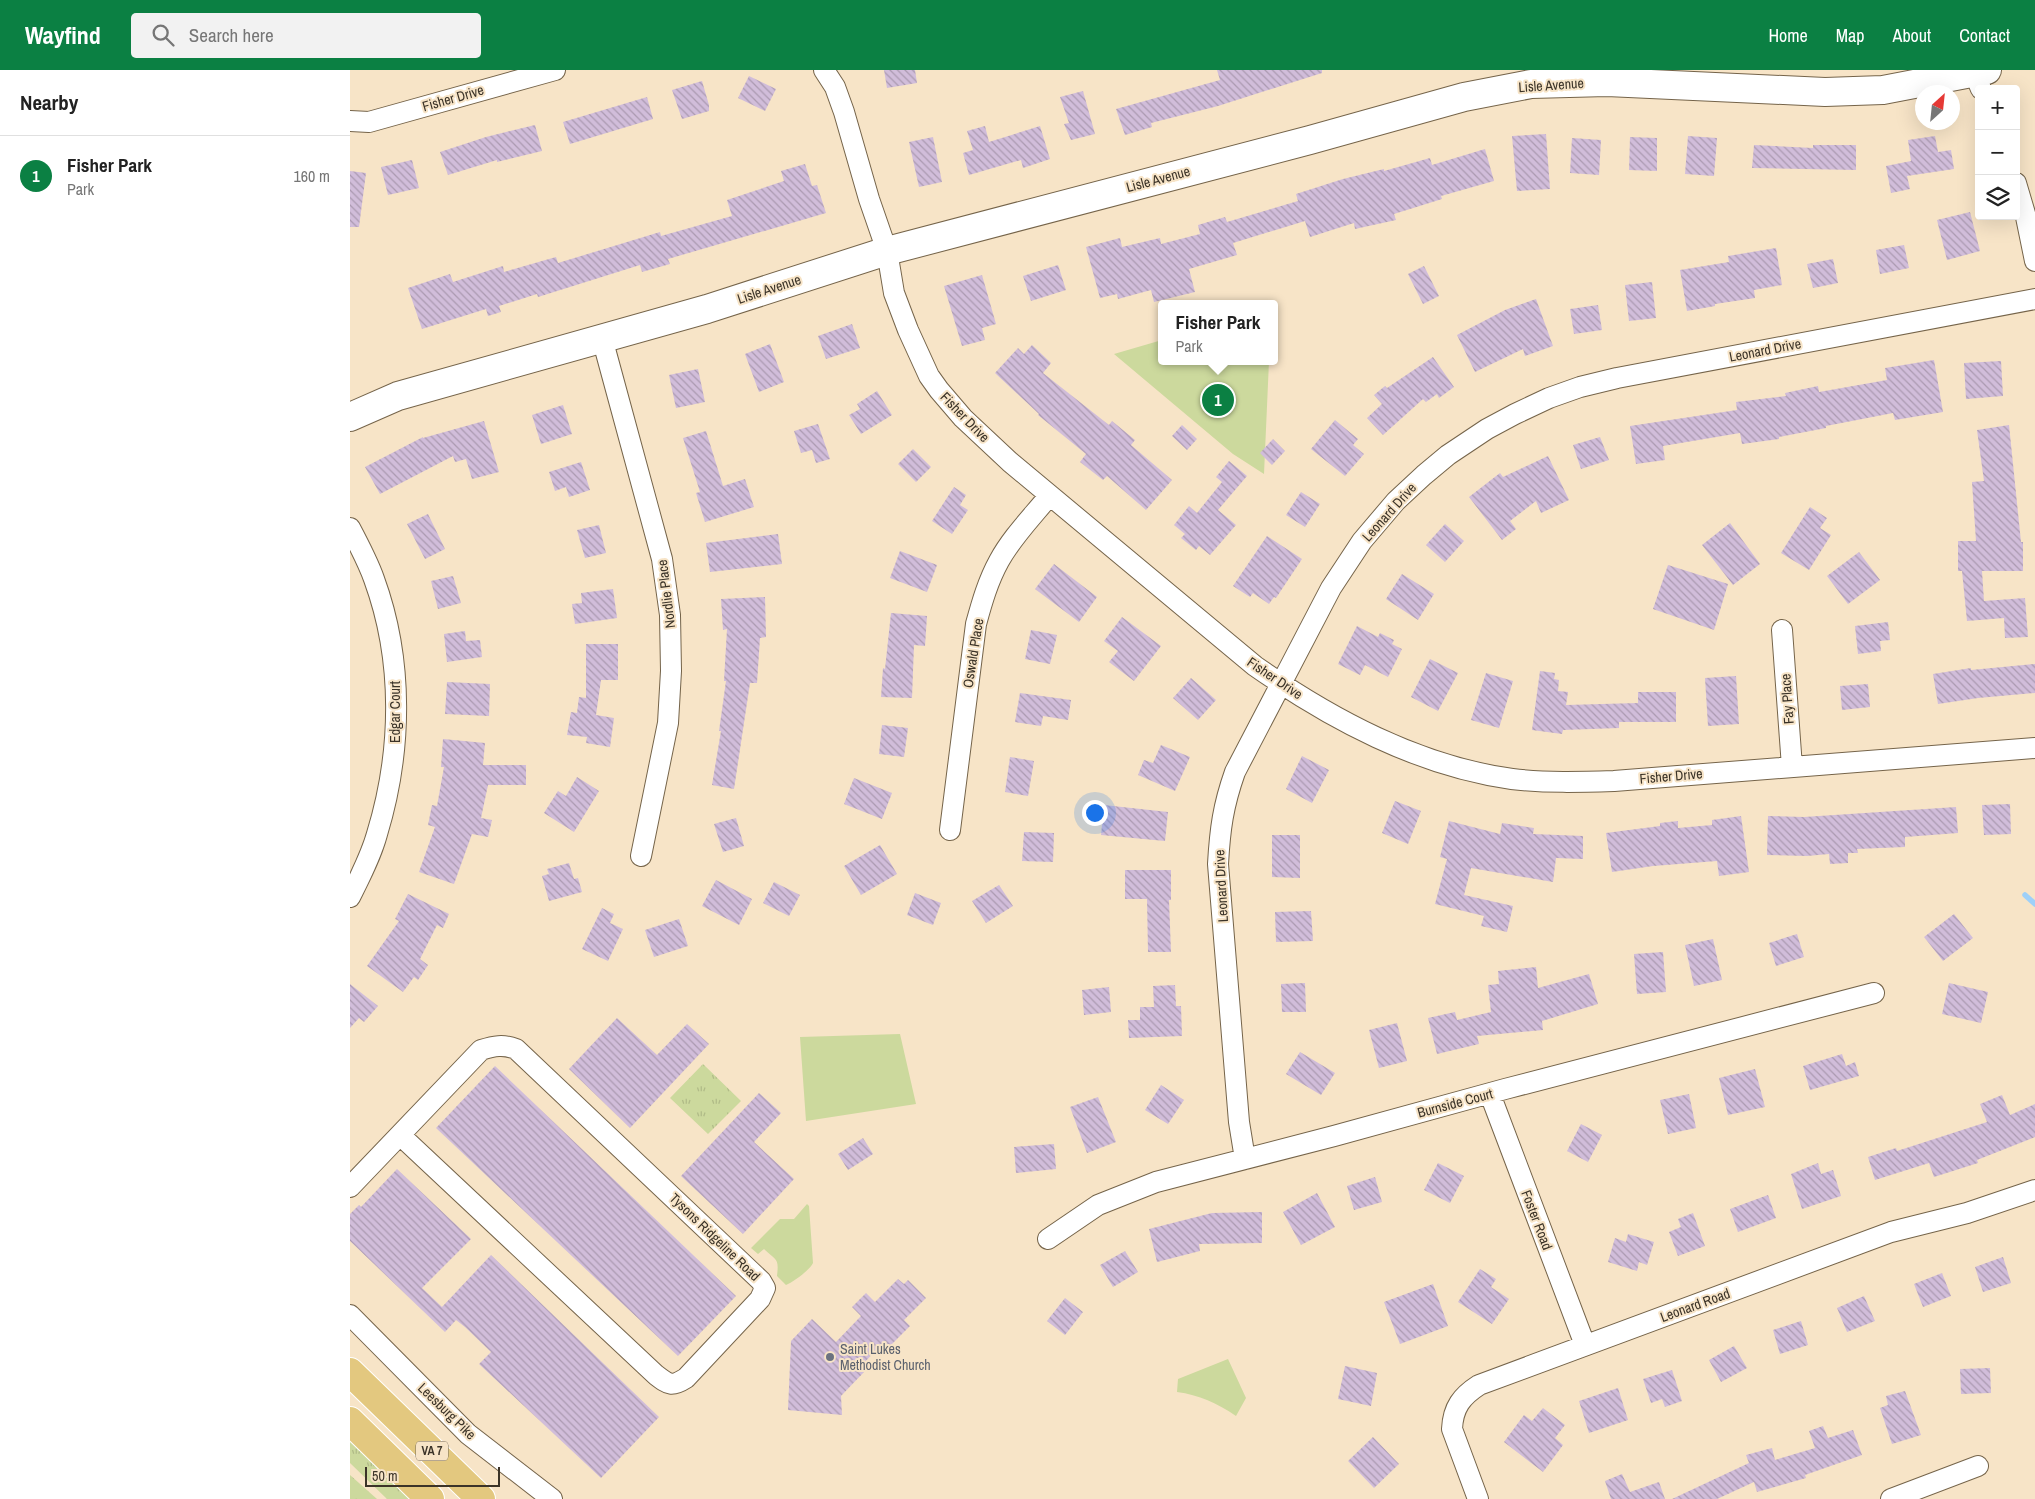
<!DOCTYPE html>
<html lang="en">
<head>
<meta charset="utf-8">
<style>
  body { margin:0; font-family:"Archivo Narrow",sans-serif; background:#f2f2f2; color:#222 }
  .controls { position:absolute; right:15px; top:15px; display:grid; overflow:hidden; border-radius:5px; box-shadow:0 5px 20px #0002 }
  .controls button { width:45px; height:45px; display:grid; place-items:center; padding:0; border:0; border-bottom:1px solid #e0e0e0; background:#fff; color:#222; font:25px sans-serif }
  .compass { position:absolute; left:1565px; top:15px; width:45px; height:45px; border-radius:50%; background:#fff; box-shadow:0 5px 20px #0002; rotate:27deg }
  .scale { position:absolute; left:15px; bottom:12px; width:135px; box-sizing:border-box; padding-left:5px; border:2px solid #3b3328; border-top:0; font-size:14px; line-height:18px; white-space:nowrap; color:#3b3328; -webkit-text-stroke:4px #f7e4c7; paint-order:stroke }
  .you { position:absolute; left:744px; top:742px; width:18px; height:18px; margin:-12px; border:4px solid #fff; border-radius:50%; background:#1a73e8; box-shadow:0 0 0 8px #1a73e833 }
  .badge { display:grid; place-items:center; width:32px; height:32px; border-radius:50%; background:#0b8043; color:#fff; font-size:16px; font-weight:700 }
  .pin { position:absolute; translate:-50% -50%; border:2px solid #fff; box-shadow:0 1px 5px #0006 }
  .popup { position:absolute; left:808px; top:230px; width:120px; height:65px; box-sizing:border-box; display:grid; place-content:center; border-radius:5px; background:#fff; filter:drop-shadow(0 1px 4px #0005); font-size:16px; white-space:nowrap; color:#767676 }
  .popup b { font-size:19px; color:#222 }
  .popup::after { content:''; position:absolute; left:50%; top:100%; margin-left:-10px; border:10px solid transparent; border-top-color:#fff }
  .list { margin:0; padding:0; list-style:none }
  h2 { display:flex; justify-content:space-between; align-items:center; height:65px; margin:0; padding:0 20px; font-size:21px }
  h2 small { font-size:16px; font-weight:400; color:#767676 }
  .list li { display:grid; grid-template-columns:32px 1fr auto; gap:15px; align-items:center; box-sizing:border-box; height:80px; padding:0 20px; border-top:1px solid #e0e0e0 }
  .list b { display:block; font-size:19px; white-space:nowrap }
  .list p { margin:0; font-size:16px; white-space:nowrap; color:#767676 }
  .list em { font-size:16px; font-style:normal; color:#767676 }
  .icon { flex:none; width:28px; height:28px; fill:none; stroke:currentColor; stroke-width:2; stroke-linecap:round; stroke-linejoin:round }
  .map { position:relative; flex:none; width:1685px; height:1429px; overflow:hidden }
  header { display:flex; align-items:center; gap:30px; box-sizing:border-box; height:70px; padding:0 25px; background:#0b8043; color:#fff }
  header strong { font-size:24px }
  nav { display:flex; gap:28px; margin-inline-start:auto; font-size:18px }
  .search { width:350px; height:45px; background:#f2f2f2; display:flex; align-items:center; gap:12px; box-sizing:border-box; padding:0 18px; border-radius:5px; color:#767676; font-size:19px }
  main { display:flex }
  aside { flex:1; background:#fff }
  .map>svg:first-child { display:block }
</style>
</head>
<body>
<header>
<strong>Wayfind</strong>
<div class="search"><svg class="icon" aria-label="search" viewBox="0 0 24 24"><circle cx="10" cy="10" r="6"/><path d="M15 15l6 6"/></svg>Search here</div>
<nav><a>Home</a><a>Map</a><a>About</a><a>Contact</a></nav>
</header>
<main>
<aside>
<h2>Nearby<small></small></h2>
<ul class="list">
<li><span class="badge">1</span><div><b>Fisher Park</b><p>Park</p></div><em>160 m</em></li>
</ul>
</aside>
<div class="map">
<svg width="1685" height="1429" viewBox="0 0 1685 1429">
  <defs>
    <pattern id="grass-tufts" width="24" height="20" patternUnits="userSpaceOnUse" patternTransform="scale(1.25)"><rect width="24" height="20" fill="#ccd99d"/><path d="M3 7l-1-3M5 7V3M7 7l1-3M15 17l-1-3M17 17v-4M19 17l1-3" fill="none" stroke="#b0bb87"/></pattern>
    <pattern id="building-back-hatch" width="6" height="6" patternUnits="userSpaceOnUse" patternTransform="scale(1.25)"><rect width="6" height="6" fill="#d1bdda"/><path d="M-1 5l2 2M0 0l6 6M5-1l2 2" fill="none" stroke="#ab9ab1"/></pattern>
  </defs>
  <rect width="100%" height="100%" fill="#f7e4c7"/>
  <path fill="url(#grass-tufts)" d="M353,994l38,37 -33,33 -38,-36z
    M0,1370l61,59h-24l-37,-36z
    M0,1405l27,24h-27z"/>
  <path fill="#ccd99d" d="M812,270v21h107l-5,113 -31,-20 -119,-100z
    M550,964l16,70 -110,17 -6,-84z
    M457,1134l2,2 4,57c-3,7 -20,19 -27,22l-9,-9c2,-18 0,-15 -13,-27l-6,5 -7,-6 29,-29h14z
    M878,1289l18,39 -10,18c-19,-13 -37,-21 -59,-24l1,-13z"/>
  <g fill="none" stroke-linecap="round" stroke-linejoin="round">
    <path stroke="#9ed0f9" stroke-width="5.5" d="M1675,825l10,9"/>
  </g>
  <path fill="url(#building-back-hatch)" d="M534,0h31l2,13 -30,5z
    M867,0h105v3l-104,33 -67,17 1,4 -27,8 -9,-26 104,-29z
    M399,6l27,13 -11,22 -27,-13z
    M352,11l7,24v6l-27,8 -10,-29z
    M733,21l12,43 -24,6 -7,-16 5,-1 -9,-26z
    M297,27l6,22 -83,25 -7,-22z
    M185,55l7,26 -45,11v-2l-49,15 -8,-23 46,-15z
    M635,56l4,16 51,-16 10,33 -27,9 -2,-8 -52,15 -6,-22 10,-3 -6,-19z
    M1196,64l4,55 -33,2 -5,-55z
    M1338,66l29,2 -3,38 -29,-2z
    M1585,66l3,16 13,-2 3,19 -47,7 3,13 -19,4 -5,-27 25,-5 -3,-21z
    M583,67l9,45 -23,5 -10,-45z
    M1280,67l27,1v33l-28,-1z
    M1222,68l29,2 -2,35 -29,-2z
    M1404,75l59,3v-3h43v25l-104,-2z
    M1135,79l9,32 -53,15 1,3 -48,15 2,6 -41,9 -1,-6 -44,14 -5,-16 -72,22 4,12 -48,14 6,23 -41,10 -3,-12 -33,9 -1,-5 -17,4 -14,-51 34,-9 2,9 38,-9 1,6 39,-10 -2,-9 27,-8 2,5 71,-21 -2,-7 47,-15 41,-10v2l46,-13 2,7z
    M62,90l7,28 -31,7 -7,-28z
    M455,94l7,22 5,-1 9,28 -158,46 2,5 -28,8 -2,-7 -102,32 -1,-3 -38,12 2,6 -13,4 -2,-7 -64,20 -14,-41 42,-14 3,8 50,-16 1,6 52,-15 2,6 102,-31 1,4 71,-20 -5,-16 57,-19 -3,-10z
    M0,101l16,2 -7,54h-9z
    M1620,142l10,39 -33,9 -10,-40z
    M1554,175l5,23 -29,6 -4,-24z
    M1426,178l6,37 -28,5 1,8 -40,6v2l-28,5 -7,-41 49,-8 -1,-6z
    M1483,189l5,24 -25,5 -6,-24z
    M708,195l8,25 -35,11 -8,-25z
    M1074,196l15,30 -16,8 -15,-30z
    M632,205l14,49 -14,4 3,12 -23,6 -18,-60z
    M1302,212l4,36 -27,3 -4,-36z
    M1186,229l17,47 -28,10 -2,-7 -48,23 -18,-37 48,-25z
    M1248,235l4,25 -28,4 -4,-25z
    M502,254l8,24 -34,11 -8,-23z
    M420,274l14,38 -25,10 -14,-38z
    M682,275l19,18 -8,10 66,52 3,-4 23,19 -4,5 41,35 -26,30 -39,-34 -4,4 -23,-18 6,-8 -48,-39 1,-1 -44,-41 23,-25 6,6z
    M1083,287l21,30 -15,11 -2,-4 -11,8 -3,-3 -40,36 -16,-17 15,-14 -8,-9 11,-9 2,2z
    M1584,290l9,52 -48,8 -2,-7 -67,13v2l-47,9v2l-37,5 -2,-11 -77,13 2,14 -29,4 -6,-38 107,-16 -1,-8 50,-6 -1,-3 33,-7 1,6 68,-12 -2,-12z
    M1651,291l2,35 -37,3 -2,-36z
    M348,299l7,33 -29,6 -7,-33z
    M527,321l15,24 -31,19 -12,-19 11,-6 -3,-5z
    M213,335l9,29 -31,10 -9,-29z
    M985,350l23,19 -5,6 11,9 -19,22 -34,-27z
    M134,351l15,51 -27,7 -6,-20 -11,3 -2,-6 -73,38 -15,-27 58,-30v1z
    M468,354l12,35 -14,4 -4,-13 -11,3 -7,-22z
    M832,355l15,14 -10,11 -15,-14z
    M1659,355l12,117h2v29h-41l2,30 41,-3 3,39 -23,1 -1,-20 -37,3 -5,-50h-4v-30h18l-4,-59 12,-1 -7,-51z
    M356,361l17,55 22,-7 9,28 -49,15 -9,-29 4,-1 -17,-54z
    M1250,367l9,23 -28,9 -8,-24z
    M923,369l12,12 -13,14 -12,-12z
    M563,379l18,18 -15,15 -18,-18z
    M1198,386l21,44 -28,13 -5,-12 -26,20 6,8 -14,11 -33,-43 31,-24 3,4z
    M879,391l18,15 -29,34 18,15 -26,30 -11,-9 -3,4 -15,-12 4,-4 -11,-9 15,-19 8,7 25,-31 -6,-5z
    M231,392l9,28 -21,7 -3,-10 -11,4 -6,-19z
    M604,417l12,8 -6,10 8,5 -16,24 -20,-13z
    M951,422l19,12 -15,23 -19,-12z
    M1460,437l17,11 -7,10 11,7 -22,35 -28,-17z
    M78,444l17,35 -20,10 -18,-35z
    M1380,453l30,41 -27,21 -31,-40z
    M1095,454l19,17 -19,21 -19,-17z
    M249,455l7,28 -21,5 -8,-28z
    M428,464l4,30 -72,8 -4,-29z
    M917,466l35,23 -26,39 -2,-1 -5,7 -16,-11 -3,4 -17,-11z
    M550,481l37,14 -10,27 -37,-14z
    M1509,482l21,28 -32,24 -21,-28z
    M704,494l43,33 -18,25 -44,-33z
    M1318,495l60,19 -14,46 -61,-21z
    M1052,504l32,20 -16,26 -32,-21z
    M103,506l8,27 -23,6 -7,-28z
    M263,519l4,29 -42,6 -3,-20 10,-1 -1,-10z
    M415,527l1,40 -6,1 -3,45h-7l-16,106 -22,-4 9,-54h-2l7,-50h-2l3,-52 -4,1 -2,-31z
    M541,543l36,3 -2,30 -11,-1 -2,53 -31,-1 2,-29 2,1z
    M772,547l39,29 -27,35 -25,-19 9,-11 -14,-10z
    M1538,552l2,18 -10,1 1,10 -23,3 -3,-28z
    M1007,556l21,11 2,-4 14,7 -2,4 10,5 -14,28 -23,-12 -5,10 -22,-11z
    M681,560l26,5 -7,29 -25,-5z
    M115,561l1,10 14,-1 2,17 -35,5 -3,-28z
    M236,574h32v36h-17l-5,35 18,3 -4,29 -24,-4 1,-6 -20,-2 4,-23 6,1 2,-16 7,1z
    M1080,589l28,14 -20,38 -27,-14z
    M1685,594v29l-57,5 -40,6 -5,-30 38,-6v2z
    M1190,601l15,2 -1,6 5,1 -1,11 10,1 -2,13 72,-2v-11h38v30h-57v6l-56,2 -1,4 -30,-4z
    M1136,603l27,8 -14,47 -28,-8z
    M1386,606l3,48 -31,2 -3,-48z
    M841,608l25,22 -18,20 -25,-22z
    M97,612l43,2 -1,32 -44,-2z
    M1518,614l2,23 -28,3 -2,-24z
    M670,623l51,7 -3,20 -25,-4 -2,10 -26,-4z
    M532,655l26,3 -4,29 -25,-3z
    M93,669l42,4 -2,22h43v20h-38l-7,33 11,2 -4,17 -16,-3 -18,50 -35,-12 16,-45 -7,-2 4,-20 5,1 7,-39h-3z
    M811,675l29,12 -15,34 -37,-16 6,-15 9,3z
    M952,686l27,14 -17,33 -26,-14z
    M660,687l24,4 -6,35 -23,-4z
    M227,707l22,14 -25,41 -30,-19 14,-22 8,5z
    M504,708l38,15 -10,26 -38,-15z
    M1045,731l26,10 -13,33 -26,-11z
    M1660,734l1,30 -27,1 -2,-30z
    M754,735l64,7 -3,29 -64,-6z
    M1606,737l2,26 -53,4v10l-48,2 1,4h-10v10l-18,1 -1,-10 -22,2 -40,-1 1,-39 36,1z
    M1391,746l8,56 -30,4 -2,-15 -64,5 -41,6 -6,-39 54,-7v-3l18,-2v7l34,-3v-5z
    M386,748l8,28 -21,6 -9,-28z
    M1099,751l51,13 2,-11 32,5 -1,6 50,2v23l-27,-1 -3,24 -82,-14 -7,27 49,11 -6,26 -26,-6 3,-10 -49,-12 12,-45 -7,-2z
    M674,762l30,1 -1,29 -31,-1z
    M922,765h28v43l-28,-1z
    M530,775l17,29 -36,21 -17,-29z
    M219,793l5,16 4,-1 4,14 -33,9 -7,-25 7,-2 -2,-5z
    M775,800h46v30h-2l2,52h-23l-1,-53h-22z
    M366,810l36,19 -13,26 -37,-19z
    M424,812l26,13 -11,21 -26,-13z
    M649,815l14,21 -27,17 -14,-22z
    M565,823l26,10 -8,22 -26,-10z
    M58,824l41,20 -6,14 -6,-3 -17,34 8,6 -10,15 -4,-3 -11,15 -36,-26 32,-45 -4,-2z
    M252,838l12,6 -4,9 13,6 -15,32 -26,-12z
    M961,841l2,30 -37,1 -1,-30z
    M1604,844l19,24 -30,23 -19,-24z
    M329,849l9,27 -34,11 -9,-27z
    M1447,864l7,23 -28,9 -7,-23z
    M1363,869l9,41 -28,6 -9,-41z
    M1313,882l3,40 -29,2 -3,-40z
    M1186,897l2,21 51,-14 9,30 -56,17 1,9 -66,6 2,8 -42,10 -9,-36 27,-6 2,8 34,-8 -3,-27 11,-1 -1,-13z
    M955,913l1,29h-24l-1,-28z
    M1599,913l39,9 -7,31 -39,-9z
    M0,914l28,22 -14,16 -5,-4 -9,10z
    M825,915l1,21h5l1,30 -53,2 -1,-18h12v-13h14l-1,-21z
    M759,917l2,25 -27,3 -2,-25z
    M267,948l40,37 30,-31 22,20 -79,84 -61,-59z
    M1047,953l10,38 -28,7 -10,-38z
    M950,982l35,21 -14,22 -35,-21z
    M1492,984l4,12 9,-4 4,14 -49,14 -7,-24z
    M145,996l241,230 -58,60 -242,-228z
    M1405,999l10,38 -37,8 -9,-37z
    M811,1015l23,15 -16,24 -23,-14z
    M409,1023l22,20 -27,29 40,37 -51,55 -62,-58z
    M1339,1024l7,34 -28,6 -8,-34z
    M1652,1025l8,20 25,-11v33l-58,23 1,3 -44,14 -5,-14 -54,17 -7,-23 28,-9 1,3 90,-29 -7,-18z
    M748,1027l18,45 -29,11 -17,-46z
    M1231,1054l21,11 -14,27 -21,-11z
    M513,1068l10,16 -25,16 -10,-16z
    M704,1074l2,25 -40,4 -2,-26z
    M1088,1093l26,13 -14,27 -26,-13z
    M1468,1093l3,11 12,-4 8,26 -39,13 -11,-35z
    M47,1099l74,70 -49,49 20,19 49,-52 168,162 -58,61 -122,-114 12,-12 -26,-25 -9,-7 -11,12 -95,-91v-27l9,-9 2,2z
    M1025,1107l7,25 -28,8 -7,-24z
    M967,1123l18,34 -34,18 -18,-33z
    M1418,1125l8,23 -38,14 -8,-23z
    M912,1142v31l-63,1 1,7 -43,11 -8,-33 63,-16z
    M1343,1143l12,33 -27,10 -9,-24 12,-5 -3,-8z
    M1278,1164l26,8 -7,23 -8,-3 -2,9 -29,-9 7,-24 11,4z
    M775,1181l13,21 -25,15 -13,-22z
    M1653,1187l8,26 -28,9 -8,-25z
    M1130,1199l16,10 -5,8 18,12 -17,25 -34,-22z
    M1592,1203l9,23 -28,11 -9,-23z
    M548,1209l6,5 4,-4 18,18 -22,22 6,6 -21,21 -5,-5 -23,24 4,5 -24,25 1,19 -54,-5 3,-69 21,-22 24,23 25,-26 -9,-9 14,-14 9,9z
    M1083,1214l15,42 -48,18 -16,-42z
    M1514,1226l11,25 -28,11 -10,-24z
    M715,1228l18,14 -18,23 -18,-14z
    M1451,1251l7,24 -28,9 -7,-24z
    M1384,1276l13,22 -26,14 -12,-22z
    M995,1296l32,7 -6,33 -33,-7z
    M1640,1298l1,25 -30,1 -1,-25z
    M1322,1300l10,31 -17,6 -3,-8 -11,4 -8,-24z
    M1268,1318l10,32 -39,13 -10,-32z
    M1555,1321l16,44 -29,9 -12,-36 8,-3 -2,-9z
    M1193,1338l22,17 -10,13 8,7 -20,27 -39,-30 20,-27 8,6z
    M1473,1356l5,12 25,-8 9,25 -57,20 1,3 -49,14 -3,-10 -37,17h-45l77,-36 -3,-8 26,-7 3,12 40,-12 -6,-17z
    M1023,1367l26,27 -25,24 -26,-27z
    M1272,1404l8,18 29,-10 6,17h-54l-6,-18z"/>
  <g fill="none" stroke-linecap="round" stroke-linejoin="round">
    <g stroke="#75644a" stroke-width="22">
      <path id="street" d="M474,0l11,17 9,25 25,87 18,52 7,42 14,37 21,46 10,14 24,28 47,44 245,204c76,53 163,100 257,113 34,4 68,3 102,2l421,-33
        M1623,0l8,19
        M0,51l19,1 186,-52
        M1666,113l10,34 9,44
        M252,268l60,221 8,56 1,56 -3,52 -27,133
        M0,458c9,17 18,34 24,51 30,82 28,173 3,255 -6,22 -17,43 -27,63
        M1432,560l10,137
        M600,760l26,-206c6,-22 12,-43 23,-63 13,-24 33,-44 50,-65
        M1140,1024l95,251
        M895,1089l-6,-37 -21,-258c2,-35 5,-58 17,-92l96,-184 31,-47 34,-40 28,-26 24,-20 39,-26 28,-15 34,-16 31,-11 37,-9 418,-79
        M0,1117l131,-137c13,-4 22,-6 35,-1l245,232 4,7 -5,11 -74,79c-14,9 -17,7 -30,-3l-256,-240
        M698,1169l50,-34 58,-23 178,-46 171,-47 369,-96
        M0,1245l118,119 84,65
        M1128,1429l-26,-70c1,-22 10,-33 27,-44l412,-153 76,-19 68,-23
        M1541,1429l87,-33"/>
    </g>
    <g stroke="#75644a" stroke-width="30">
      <path id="secondary" d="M0,347l48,-21 309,-87 180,-58 423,-111 154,-43 67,-13 76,-2 218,10 58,-2 104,-20"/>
    </g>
    <g stroke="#fff" stroke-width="30">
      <path id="primary" d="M0,1302l131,127
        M0,1351l80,78"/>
    </g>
    <use href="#street" stroke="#fff" stroke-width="20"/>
    <use href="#secondary" stroke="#fff" stroke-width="28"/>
    <use href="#primary" stroke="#e3c87f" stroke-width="28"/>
  </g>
  <circle fill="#6b7280" stroke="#f7e4c7" stroke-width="2" cx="480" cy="1287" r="5"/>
  <g text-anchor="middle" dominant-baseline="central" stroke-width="4" stroke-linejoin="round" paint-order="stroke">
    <rect fill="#f7e4c7" stroke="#736858" stroke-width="1" x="66" y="1371.5" width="32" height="19" rx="4"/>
    <g font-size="12" font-weight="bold" fill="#3b3328">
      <text x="82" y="1381">VA 7</text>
    </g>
    <g font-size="14" fill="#3b3328" stroke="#f7e4c7">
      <text transform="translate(1201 15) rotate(-4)">Lisle Avenue</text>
      <text transform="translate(103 28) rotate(-16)">Fisher Drive</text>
      <text transform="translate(808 109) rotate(-15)">Lisle Avenue</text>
      <text transform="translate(419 219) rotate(-18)">Lisle Avenue</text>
      <text transform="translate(1415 280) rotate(-11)">Leonard Drive</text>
      <text transform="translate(615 347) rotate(46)">Fisher Drive</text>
      <text transform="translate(1039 442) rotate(-48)">Leonard Drive</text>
      <text transform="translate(316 524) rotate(-97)">Nordlie Place</text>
      <text transform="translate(623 583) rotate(-81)">Oswald Place</text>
      <text transform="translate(925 608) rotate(34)">Fisher Drive</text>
      <text transform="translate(1437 629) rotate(-94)">Fay Place</text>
      <text transform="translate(45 642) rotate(-90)">Edgar Court</text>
      <text transform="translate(1321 706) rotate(-5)">Fisher Drive</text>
      <text transform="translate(871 816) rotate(-93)">Leonard Drive</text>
      <text transform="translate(1105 1033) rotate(-15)">Burnside Court</text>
      <text transform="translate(1187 1150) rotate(69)">Foster Road</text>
      <text transform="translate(365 1167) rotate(44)">Tysons Ridgeline Road</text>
      <text transform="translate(1345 1235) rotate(-20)">Leonard Road</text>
      <text transform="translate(97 1341) rotate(44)">Leesburg Pike</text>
    </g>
    <g font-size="14" fill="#5b616d" stroke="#f7e4c7" text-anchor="start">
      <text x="490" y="1279">Saint Lukes<tspan x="490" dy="16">Methodist Church</tspan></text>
    </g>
  </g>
</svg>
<div class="controls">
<button>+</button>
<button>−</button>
<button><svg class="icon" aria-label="layers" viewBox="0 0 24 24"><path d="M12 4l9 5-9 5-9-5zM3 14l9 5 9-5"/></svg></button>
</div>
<svg class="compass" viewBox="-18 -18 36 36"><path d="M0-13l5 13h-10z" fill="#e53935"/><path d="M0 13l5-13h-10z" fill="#767676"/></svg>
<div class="scale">50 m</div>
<div class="you"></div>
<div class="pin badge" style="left:868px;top:330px">1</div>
<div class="popup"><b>Fisher Park</b>Park</div>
</div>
</main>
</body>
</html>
